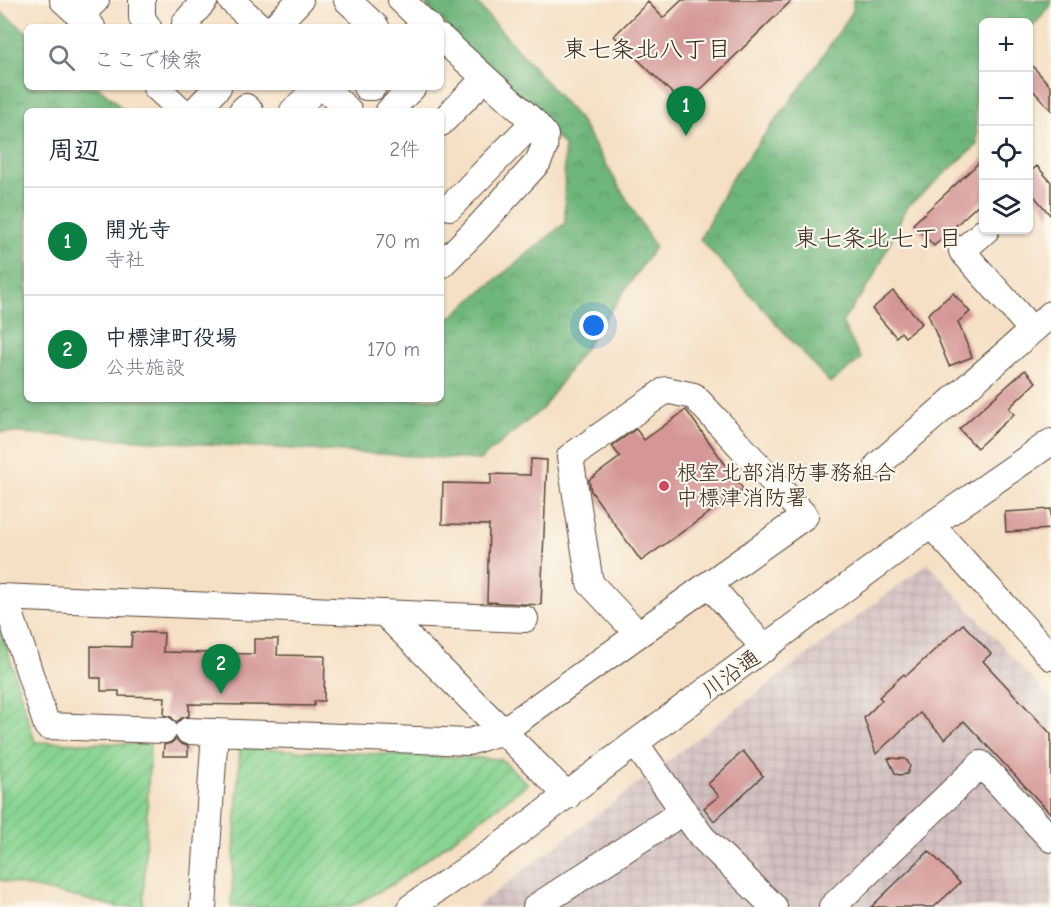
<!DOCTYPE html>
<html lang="ja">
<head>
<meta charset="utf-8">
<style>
  body { margin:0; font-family:"Comic Neue","Klee One",sans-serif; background:#f2f2f3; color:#1f2937 }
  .controls { position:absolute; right:18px; top:18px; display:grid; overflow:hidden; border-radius:9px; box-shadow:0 2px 4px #0004 }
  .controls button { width:54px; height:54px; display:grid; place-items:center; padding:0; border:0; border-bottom:2px solid #e0e1e3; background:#fff; color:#1f2937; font:30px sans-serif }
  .you { position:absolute; left:594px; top:326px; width:21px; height:21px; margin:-15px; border:4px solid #fff; border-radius:50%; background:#1a73e8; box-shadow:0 0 0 9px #1a73e833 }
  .badge { display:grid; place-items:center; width:39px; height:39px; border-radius:50%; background:#0b8043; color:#fff; font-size:20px; font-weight:700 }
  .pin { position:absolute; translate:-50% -50px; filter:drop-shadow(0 2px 3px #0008) }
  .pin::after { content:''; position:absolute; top:32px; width:21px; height:18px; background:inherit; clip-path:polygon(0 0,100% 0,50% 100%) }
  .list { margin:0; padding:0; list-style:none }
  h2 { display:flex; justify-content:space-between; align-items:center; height:78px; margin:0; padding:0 24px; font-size:26px }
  h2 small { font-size:20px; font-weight:400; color:#747a83 }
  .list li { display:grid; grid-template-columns:39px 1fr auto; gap:18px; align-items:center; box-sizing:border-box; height:108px; padding:0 24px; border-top:2px solid #e0e1e3 }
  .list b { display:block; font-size:22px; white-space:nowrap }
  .list p { margin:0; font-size:20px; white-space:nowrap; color:#747a83 }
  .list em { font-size:20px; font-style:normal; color:#747a83 }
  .icon { flex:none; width:33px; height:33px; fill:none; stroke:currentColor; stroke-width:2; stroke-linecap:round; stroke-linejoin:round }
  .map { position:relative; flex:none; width:1051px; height:907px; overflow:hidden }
  .search { position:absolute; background:#fff; box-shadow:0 2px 4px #0004; left:24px; top:24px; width:420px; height:66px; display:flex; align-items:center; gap:15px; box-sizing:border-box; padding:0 21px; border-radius:9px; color:#747a83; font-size:22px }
  .panel { position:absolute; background:#fff; box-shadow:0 2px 4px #0004; left:24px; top:108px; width:420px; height:294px; border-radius:9px }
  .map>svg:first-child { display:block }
</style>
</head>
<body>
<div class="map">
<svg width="1051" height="907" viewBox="0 0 1051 907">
  <defs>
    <pattern id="industrial-grid" width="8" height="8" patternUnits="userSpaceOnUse" patternTransform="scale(1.5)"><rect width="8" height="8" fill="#d2bfc0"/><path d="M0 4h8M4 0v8" fill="none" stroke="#b5a4a5"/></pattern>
    <pattern id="forest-crowns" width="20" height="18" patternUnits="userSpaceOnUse" patternTransform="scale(1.5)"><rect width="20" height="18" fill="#6eb67c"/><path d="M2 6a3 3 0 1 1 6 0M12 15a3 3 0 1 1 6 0" fill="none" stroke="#5c9465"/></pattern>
    <pattern id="garden-furrows" width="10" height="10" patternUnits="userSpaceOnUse" patternTransform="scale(1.5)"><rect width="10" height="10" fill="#88d492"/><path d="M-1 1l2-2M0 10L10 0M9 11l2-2" fill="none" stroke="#76b67d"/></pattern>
  </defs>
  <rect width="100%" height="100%" fill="#fbf7ec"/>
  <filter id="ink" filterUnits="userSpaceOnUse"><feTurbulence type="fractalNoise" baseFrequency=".0167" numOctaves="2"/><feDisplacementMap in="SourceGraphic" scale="12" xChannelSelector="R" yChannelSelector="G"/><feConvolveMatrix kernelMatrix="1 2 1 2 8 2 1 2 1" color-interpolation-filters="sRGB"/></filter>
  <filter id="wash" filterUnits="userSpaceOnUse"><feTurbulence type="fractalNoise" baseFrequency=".008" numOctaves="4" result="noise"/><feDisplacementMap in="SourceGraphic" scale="24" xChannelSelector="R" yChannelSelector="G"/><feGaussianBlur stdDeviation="1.35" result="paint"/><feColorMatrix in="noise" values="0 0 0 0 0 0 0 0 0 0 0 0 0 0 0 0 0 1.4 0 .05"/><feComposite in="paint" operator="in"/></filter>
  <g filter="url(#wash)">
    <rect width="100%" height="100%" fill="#f5e0c5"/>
    <path fill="url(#industrial-grid)" d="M928,563l123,137v207h-575z"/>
    <path fill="url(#forest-crowns)" stroke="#54704d" stroke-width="1.5" d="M421,0h53l105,119 76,128 -112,161 -63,52 -480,-28v-421l27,21v55h71l16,13 9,11h-96v288h414v-74l124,-102 -1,-78z
      M853,0h198v5l-22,26 -1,-9h-44l-1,61 -8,11 2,51 -71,63 -33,71 -31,43 19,37 -31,24 -130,-144 32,-61 75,-99 46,-68z"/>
    <path fill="url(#garden-furrows)" stroke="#627f58" stroke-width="1.5" d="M0,626l35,116 115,2 -7,163h-24l-119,-27z
      M240,748l261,11 27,25 -135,100 -43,23h-119z"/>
    <g id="blocks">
      <path fill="#d49796" d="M682,0h110l-100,98 -5,-6 -8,8 -65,-64 34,-34 15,16z
        M1029,62l22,25v23l-22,-24z
        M984,158v41l-50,47 -21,-22z
        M1037,166l14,16v34l-22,-26v-17z
        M893,291l29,32 -17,14 -4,-5 -5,5 -24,-28z
        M953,293l17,19 -12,10 14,35 -23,9 -21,-52z
        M1025,370l11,12 -27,26 5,6 -37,34 -18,-19z
        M686,410l57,79 -102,72 -50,-70 -2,-11 31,-23 -8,-11 24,-17 8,11z
        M531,459l16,1 -6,145 -54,-3 2,-77 -47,-1 1,-41 48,1v-10l39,1z
        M1051,509v20l-45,3 -1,-20z
        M963,624l28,30 -8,7 68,73v80l-87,-93 -19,18 -25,-26 -44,41 -12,-36 18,-18 -3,-3 25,-23 2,2z
        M132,632l32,1 -1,19 91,2v-15h24l-1,16 48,1 -1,45h-10v5l-125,-2v12l-7,2 -6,4 -5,-5 -7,-2 1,-18 -46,-1v-5h-18v-13h-10v-32l40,1z
        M176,739l5,5 7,2v10h-25l1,-11 7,-2z
        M743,751l20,25 -49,45 -10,-13 15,-12 -11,-12z
        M888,758l17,1 3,3 2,4 -3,8 -8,1 -4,-2z
        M929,851l31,32 -26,24h-63z"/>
    </g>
  </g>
  <g filter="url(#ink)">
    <use href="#blocks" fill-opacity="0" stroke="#574537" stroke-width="1.5"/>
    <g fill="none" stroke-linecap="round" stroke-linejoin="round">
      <g stroke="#574537" stroke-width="28">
        <path id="minor" d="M63,0l29,27
          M142,0v18l6,9
          M231,0l29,27
          M347,0l29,27
          M401,0l28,27
          M80,16l16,-16
          M189,27l-4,-4 20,-23
          M274,27l26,-27
          M441,38l93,84 11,13 -1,13 -6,14 -63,69 -34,34
          M156,87l26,24
          M323,87l26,24
          M366,87h7
          M195,111l23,-24
          M242,111l4,-4 4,4
          M293,111l25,-24
          M389,111l24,-24
          M441,123l44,-45
          M450,207l84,-85
          M986,230l-24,21 70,79
          M878,465l173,-151
          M931,525l120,132
          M0,597l525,22
          M5,597l42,129 117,4
          M384,613l184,183
          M638,634l-48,-51 -20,-126 96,-67 28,6 111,120 -96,68
          M188,731l281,11 34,-11 206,-147 56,65
          M635,743l67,94 72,70
          M203,907l12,-175
          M411,907l84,-57 140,-107 296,-218 120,-83
          M536,907l148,-96
          M832,907l149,-143 70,75"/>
      </g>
      <use href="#minor" stroke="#fff" stroke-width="26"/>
    </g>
  </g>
  <circle fill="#d1495b" stroke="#fbf7ec" stroke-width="2" cx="664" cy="486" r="6"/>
  <g text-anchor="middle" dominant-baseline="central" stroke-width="4.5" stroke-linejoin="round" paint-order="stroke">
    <g font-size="22" fill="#3b2a1e" stroke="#fbf7ec" text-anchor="start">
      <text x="676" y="473">根室北部消防事務組合<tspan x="676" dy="25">中標津消防署</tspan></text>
    </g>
    <g font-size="22" fill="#3b2a1e" stroke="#fbf7ec">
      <text transform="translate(731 674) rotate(-36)">川沿通</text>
    </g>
    <g font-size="24" fill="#3b2a1e" stroke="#fbf7ec">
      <text x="647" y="49">東七条北八丁目</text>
      <text x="878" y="238">東七条北七丁目</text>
    </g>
  </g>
</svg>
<div class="controls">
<button>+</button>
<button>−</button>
<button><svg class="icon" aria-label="locate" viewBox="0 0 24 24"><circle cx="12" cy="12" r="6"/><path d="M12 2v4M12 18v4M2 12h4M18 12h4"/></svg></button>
<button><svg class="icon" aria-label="layers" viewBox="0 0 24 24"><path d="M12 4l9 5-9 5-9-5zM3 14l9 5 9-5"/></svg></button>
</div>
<div class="you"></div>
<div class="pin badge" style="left:686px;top:136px">1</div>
<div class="pin badge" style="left:221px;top:694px">2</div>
<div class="search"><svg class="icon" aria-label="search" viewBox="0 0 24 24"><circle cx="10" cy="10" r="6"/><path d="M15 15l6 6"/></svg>ここで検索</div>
<section class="panel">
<h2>周辺<small>2件</small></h2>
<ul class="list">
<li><span class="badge">1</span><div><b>開光寺</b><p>寺社</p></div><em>70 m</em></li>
<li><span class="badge">2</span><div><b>中標津町役場</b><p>公共施設</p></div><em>170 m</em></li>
</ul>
</section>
</div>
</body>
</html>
